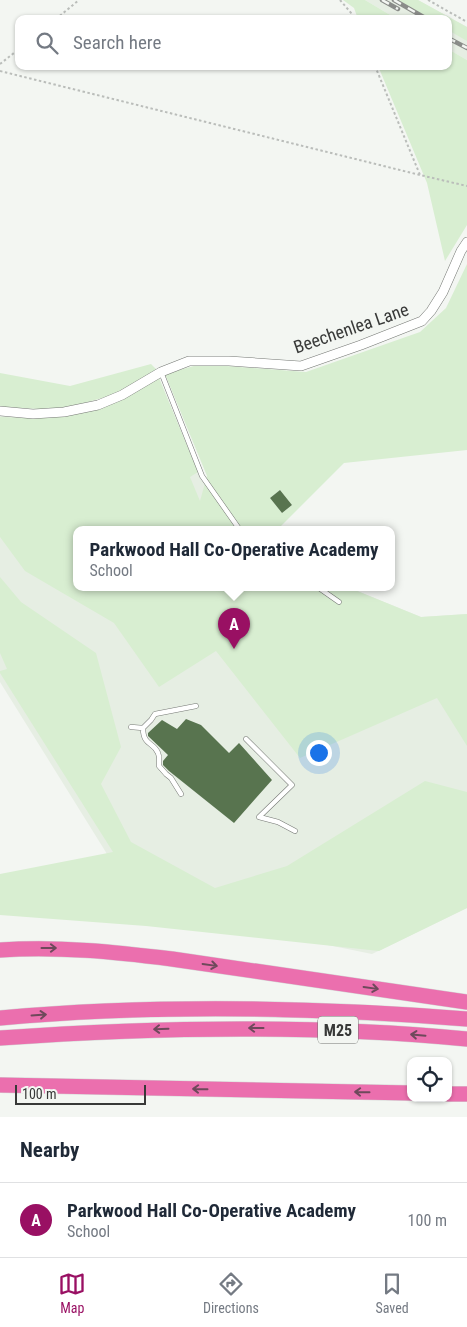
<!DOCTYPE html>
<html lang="en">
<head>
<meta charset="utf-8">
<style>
  body { margin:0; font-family:"Roboto Condensed",sans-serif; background:#f6f6f7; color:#1f2937 }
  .controls { position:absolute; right:15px; bottom:15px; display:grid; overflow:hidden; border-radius:10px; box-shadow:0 1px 4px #0004 }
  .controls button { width:45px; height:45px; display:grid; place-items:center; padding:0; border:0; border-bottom:1px solid #e0e1e3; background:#fff; color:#1f2937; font:25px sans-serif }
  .scale { position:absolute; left:15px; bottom:12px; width:131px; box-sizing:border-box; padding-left:5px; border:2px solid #383938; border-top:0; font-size:14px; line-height:18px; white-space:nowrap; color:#383938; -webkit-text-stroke:4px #f3f6f2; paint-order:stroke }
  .you { position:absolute; left:318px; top:752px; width:18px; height:18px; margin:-12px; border:4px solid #fff; border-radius:50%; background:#1a73e8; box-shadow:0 0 0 8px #1a73e833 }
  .badge { display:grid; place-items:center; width:32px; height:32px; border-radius:50%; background:#991063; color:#fff; font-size:16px; font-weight:700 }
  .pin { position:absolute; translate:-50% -41px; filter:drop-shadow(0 1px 2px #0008) }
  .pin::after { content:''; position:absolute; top:26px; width:18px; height:15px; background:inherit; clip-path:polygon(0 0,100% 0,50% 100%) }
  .popup { position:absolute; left:73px; top:526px; width:322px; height:65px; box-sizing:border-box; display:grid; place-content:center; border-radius:10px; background:#fff; filter:drop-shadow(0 1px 4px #0005); font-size:16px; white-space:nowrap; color:#747a83 }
  .popup b { font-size:19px; color:#1f2937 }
  .popup::after { content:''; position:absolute; left:50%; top:100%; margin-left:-10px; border:10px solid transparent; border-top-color:#fff }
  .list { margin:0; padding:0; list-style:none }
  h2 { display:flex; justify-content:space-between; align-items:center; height:65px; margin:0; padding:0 20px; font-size:21px }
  h2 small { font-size:16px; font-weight:400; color:#747a83 }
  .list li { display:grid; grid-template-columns:32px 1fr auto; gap:15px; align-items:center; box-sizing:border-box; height:75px; padding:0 20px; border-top:1px solid #e0e1e3 }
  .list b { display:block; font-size:19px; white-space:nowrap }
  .list p { margin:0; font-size:16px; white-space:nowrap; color:#747a83 }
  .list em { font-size:16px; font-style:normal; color:#747a83 }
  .icon { flex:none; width:28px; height:28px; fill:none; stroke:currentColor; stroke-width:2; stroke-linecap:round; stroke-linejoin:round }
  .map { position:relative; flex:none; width:467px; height:1117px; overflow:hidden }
  .search { position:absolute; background:#fff; box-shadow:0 1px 4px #0004; left:15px; right:15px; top:15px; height:55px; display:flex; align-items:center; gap:12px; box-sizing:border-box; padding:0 18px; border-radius:10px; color:#747a83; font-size:19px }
  .sheet { height:140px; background:#fff }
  nav { display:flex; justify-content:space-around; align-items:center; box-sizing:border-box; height:70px; border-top:1px solid #e0e1e3; background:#fff; font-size:14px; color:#747a83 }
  nav a { display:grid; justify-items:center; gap:2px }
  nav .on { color:#991063 }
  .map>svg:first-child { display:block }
</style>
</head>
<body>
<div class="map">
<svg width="467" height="1117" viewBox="0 0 467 1117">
  <rect width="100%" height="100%" fill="#f3f6f2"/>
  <path fill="#e6eee3" d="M365,0h53l49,27v33l-19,-11v-30h-51z
    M159,378l41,100 51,52h-175v58h274l71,29 46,-3v294l-95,46 -232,-47 -140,-225v-269l64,1z"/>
  <path fill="#d8eed1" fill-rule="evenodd" d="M343,0h22l32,19h-39l-4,-11z
    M395,0h23l49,27v14l-19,-11v-11h-20z
    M448,49l19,11v165l-22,36 -18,-78 -49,-117h70z
    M467,264v186l-123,13 -67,67h-201v58h274l71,29 46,-3v132l-30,-48 -137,60 -84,-107 -57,36 -45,-64 -89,-52 -25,-34v-120l34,1 66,-11 59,-29 39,94 -8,5 10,24 7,-25 -42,-102 36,-10 105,8 114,-40 26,-24zM280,490l12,15 -10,8 -12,-15z
    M151,364l6,6 -41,24 -56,16 -60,-3v-34l70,13z
    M0,577l21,25 75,51 25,94 -20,37 30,58 84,46 72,-22 138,-85 42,11v116l-88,43 -233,-25 -146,-11v-41l113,-22 -113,-179v-2l7,-2 -7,-16z"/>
  <path fill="#58744f" d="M280,490l12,15 -10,8 -12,-15z
    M186,719l15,6 28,28 10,-10 33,37 -38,43 -65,-52 -6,-6v-4l5,-6 -20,-19v-3l14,-13 15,9z"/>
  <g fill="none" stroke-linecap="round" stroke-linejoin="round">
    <g stroke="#757874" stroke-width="5.5">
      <path id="service" d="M161,372l41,104 38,54
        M319,588l20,14
        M131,727l12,1 8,-8 4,-6 41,-8
        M143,728c0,18 11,14 15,25 2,4 1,9 1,13l7,8 5,4 10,16
        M246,739l46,46 -33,32
        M259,817l19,5 17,9"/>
    </g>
    <g stroke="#757874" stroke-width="10">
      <path id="minor" d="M0,411l33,3 31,-2 34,-7 24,-10 39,-23 28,-11h40l72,5 60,-21 61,-24 9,-10 12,-19 18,-41 6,-9"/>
    </g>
    <g stroke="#d3d3d3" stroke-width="16">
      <path id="motorway" d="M0,950c58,-4 115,2 172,9l295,43
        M0,1018c155,-14 312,-11 467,1
        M0,1038c156,-11 311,-14 467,1
        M0,1085l411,8
        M448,1094h19"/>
    </g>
    <path stroke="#babdba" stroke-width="2" stroke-dasharray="2.5 2.5" stroke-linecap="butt" d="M340,0l12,14 2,5
      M428,0l39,22
      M56,19l23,-19
      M0,64l19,-15
      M375,66l45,109
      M0,71l420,104 47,11"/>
    <use href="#service" stroke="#fff" stroke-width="4.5"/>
    <use href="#minor" stroke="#fff" stroke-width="9"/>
    <use href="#motorway" stroke="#eb6fae" stroke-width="15"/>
    <g stroke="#8a8c89" stroke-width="4.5">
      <path id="rail" d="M382,0l16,9
        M394,0l33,19
        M448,38l19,10"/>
    </g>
    <use href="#rail" stroke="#f3f6f2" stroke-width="2.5" stroke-dasharray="8" stroke-linecap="butt"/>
  </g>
  <defs><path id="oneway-shaft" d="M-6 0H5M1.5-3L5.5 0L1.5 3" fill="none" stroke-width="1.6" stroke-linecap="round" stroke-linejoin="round" transform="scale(1.25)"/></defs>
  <g stroke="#6e495b">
    <use href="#oneway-shaft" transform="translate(49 948)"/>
    <use href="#oneway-shaft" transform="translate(210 965) rotate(8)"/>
    <use href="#oneway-shaft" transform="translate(371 988) rotate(8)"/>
    <use href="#oneway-shaft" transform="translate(39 1015) rotate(-4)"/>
    <use href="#oneway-shaft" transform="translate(256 1028) rotate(-180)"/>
    <use href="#oneway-shaft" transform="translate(161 1029) rotate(178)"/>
    <use href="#oneway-shaft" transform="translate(418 1035) rotate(-175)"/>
    <use href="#oneway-shaft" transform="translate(200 1089) rotate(-179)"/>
    <use href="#oneway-shaft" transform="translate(362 1092) rotate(-179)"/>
  </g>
  <g text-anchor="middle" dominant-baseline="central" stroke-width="5" stroke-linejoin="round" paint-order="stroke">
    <rect fill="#f3f6f2" stroke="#707270" stroke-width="1" x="318" y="1016.5" width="40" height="27" rx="4"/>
    <g font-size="16" font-weight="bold" fill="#383938">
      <text x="338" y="1030">M25</text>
    </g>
    <g font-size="18" fill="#383938" stroke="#f3f6f2">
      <text transform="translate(351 328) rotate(-19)">Beechenlea Lane</text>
    </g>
  </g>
</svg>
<div class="controls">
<button><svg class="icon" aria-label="locate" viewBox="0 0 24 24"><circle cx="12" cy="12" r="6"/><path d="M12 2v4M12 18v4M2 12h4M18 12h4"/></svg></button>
</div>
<div class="scale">100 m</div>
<div class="you"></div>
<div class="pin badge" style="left:234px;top:649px">A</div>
<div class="popup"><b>Parkwood Hall Co-Operative Academy</b>School</div>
<div class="search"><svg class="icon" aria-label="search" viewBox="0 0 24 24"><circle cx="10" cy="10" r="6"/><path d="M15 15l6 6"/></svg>Search here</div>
</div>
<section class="sheet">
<h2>Nearby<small></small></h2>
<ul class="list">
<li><span class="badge">A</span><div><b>Parkwood Hall Co-Operative Academy</b><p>School</p></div><em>100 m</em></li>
</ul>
</section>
<nav>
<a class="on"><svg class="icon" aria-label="map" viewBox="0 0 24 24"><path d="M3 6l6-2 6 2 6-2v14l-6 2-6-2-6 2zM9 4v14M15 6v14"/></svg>Map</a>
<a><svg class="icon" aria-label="directions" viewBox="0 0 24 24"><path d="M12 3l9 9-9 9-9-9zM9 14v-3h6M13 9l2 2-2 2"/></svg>Directions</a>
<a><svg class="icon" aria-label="saved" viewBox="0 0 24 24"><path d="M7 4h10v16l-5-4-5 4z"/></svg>Saved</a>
</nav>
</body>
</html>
